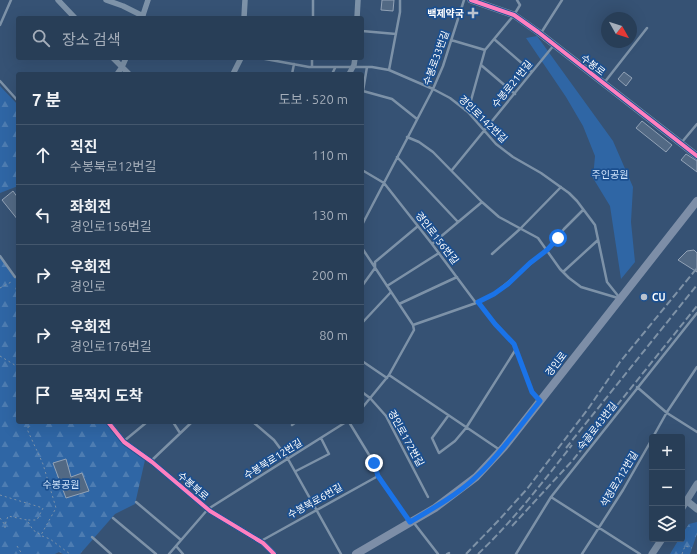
<!DOCTYPE html>
<html lang="ko">
<head>
<meta charset="utf-8">
<style>
  body { margin:0; font-family:Ubuntu,"Noto Sans KR",sans-serif; background:#30455d; color:#f1f3f6 }
  .controls { position:absolute; right:12px; bottom:12px; display:grid; overflow:hidden; border-radius:4px; box-shadow:0 4px 16px #0002 }
  .controls button { width:36px; height:36px; display:grid; place-items:center; padding:0; border:0; border-bottom:1px solid #44576d; background:#283e57; color:#f1f3f6; font:20px sans-serif }
  .compass { position:absolute; left:601px; top:12px; width:36px; height:36px; border-radius:50%; background:#283e57; box-shadow:0 4px 16px #0002; rotate:129deg }
  .stop { position:absolute; width:12px; height:12px; margin:-9px; border:3px solid #1a73e8; border-radius:50%; background:#fff }
  .stop.end { background:#1a73e8; border-color:#fff; box-shadow:0 1px 4px #0008 }
  .list { margin:0; padding:0; list-style:none }
  h2 { display:flex; justify-content:space-between; align-items:center; height:52px; margin:0; padding:0 16px; font-size:17px }
  h2 small { font-size:13px; font-weight:400; color:#a5aeba }
  .list li { display:grid; grid-template-columns:26px 1fr auto; gap:12px; align-items:center; box-sizing:border-box; height:60px; padding:0 16px; border-top:1px solid #44576d }
  .list b { display:block; font-size:15px; white-space:nowrap }
  .list p { margin:0; font-size:13px; white-space:nowrap; color:#a5aeba }
  .list em { font-size:13px; font-style:normal; color:#a5aeba }
  .icon { flex:none; width:22px; height:22px; fill:none; stroke:currentColor; stroke-width:2; stroke-linecap:round; stroke-linejoin:round }
  .map { position:relative; flex:none; width:697px; height:554px; overflow:hidden }
  .search { position:absolute; background:#283e57; box-shadow:0 4px 16px #0002; left:16px; top:16px; width:348px; height:44px; display:flex; align-items:center; gap:10px; box-sizing:border-box; padding:0 14px; border-radius:4px; color:#a5aeba; font-size:15px }
  .panel { position:absolute; background:#283e57; box-shadow:0 4px 16px #0002; left:16px; top:72px; width:348px; height:352px; border-radius:4px }
  .map>svg:first-child { display:block }
</style>
</head>
<body>
<div class="map">
<svg width="697" height="554" viewBox="0 0 697 554">
  <defs>
    <pattern id="forest-firs" width="22" height="20" patternUnits="userSpaceOnUse"><rect width="22" height="20" fill="#2f66a5"/><path d="M5 1l3.5 6h-7zM16 11l3.5 6h-7z" fill="#4e7db2"/></pattern>
  </defs>
  <rect width="100%" height="100%" fill="#365274"/>
  <path fill="#2f66a5" d="M537,36l76,105 20,46 -2,35 4,40 -14,17 -11,-73 -17,-28 2,-22 -12,-30 -17,-29 -40,-59z"/>
  <path fill="url(#forest-firs)" d="M0,86l18,19v81l-18,7z
    M0,256l14,21 4,1v144h90l16,20 21,18 -10,44 -20,10 -35,40h-17l-4,-2 -4,2h-55z
    M697,522v12l-7,20h-20l9,-15h3v-5l7,-10z"/>
  <path fill="#526984" stroke="#92a2b6" d="M382,0h12l-1,11 -12,-1z
    M624,72l8,6 -6,8 -8,-7z
    M642,121l30,24 -6,7 -30,-24z
    M686,154l11,7v11l-16,-12z
    M13,191l5,7v22l-16,-20z
    M694,250l3,3v19l-19,-12 9,-9z
    M66,459l5,18 11,-4 7,18 -23,7 -13,-35z"/>
  <g fill="none" stroke-linecap="round" stroke-linejoin="round">
    <path stroke="#7d92a8" stroke-width="1" stroke-dasharray="2 3" stroke-linecap="butt" d="M18,283l-2,5 2,13
      M0,288l13,-7
      M0,356l18,11
      M50,422l2,4
      M0,495l43,13 -6,12h-9
      M0,518l5,7 3,-9 19,4 6,10 8,5 15,-27 -13,-44 -16,-35 5,-7
      M5,526v4
      M42,536l8,3 20,15
      M17,546l5,8
      M682,554l3,-8 7,2"/>
    <path stroke="#7d92a8" stroke-width="2.5" d="M313,18v-18
      M0,25l11,-25
      M362,31l34,3
      M541,33l21,-33
      M494,39l38,33
      M451,40l34,10
      M260,58l49,9h63l17,3 44,19 17,9 18,14 28,32 17,13 28,16 28,20 8,8 18,24 12,57 12,15
      M481,65l34,29
      M312,67v-9
      M367,67l-4,24 29,8 25,20
      M389,70l11,-58v-12
      M292,74l2,-10
      M332,74l3,-6
      M0,81l18,20
      M604,83l43,-55
      M465,110l5,-6 15,-54 29,-35 6,-10 -3,-5
      M407,137l12,5 14,10 49,50 17,15 39,21 22,31 9,9 12,9 37,11
      M682,142l15,-18
      M397,157l61,65
      M362,170l22,13 48,61 44,59
      M452,170l102,-125
      M362,225l71,-136 10,-23 21,-66
      M432,244l50,-42
      M362,248l51,77 1,5 -25,45 -27,33
      M492,254l28,-25 41,-42
      M0,256l15,21h3
      M563,272l35,-32
      M362,286l13,-18v-6l43,-36
      M387,286l52,-33
      M478,302l17,22 19,20 18,48 7,9
      M399,304l58,-27
      M362,323l29,-31
      M413,325l63,-22 18,-9 53,-44 17,-21 19,-19
      M362,361l25,17
      M389,375l111,75
      M637,387l30,26 30,19
      M362,392l8,6 16,18 42,81
      M448,416l-16,22 7,15 16,-12 11,-13 50,-79
      M173,422l7,11
      M253,422l21,18 14,19 53,95
      M349,422l25,41 4,13 32,46
      M292,425l4,-3
      M653,437l14,-25 30,-45
      M124,441l23,-19
      M151,461l41,-39
      M296,471l33,-17 -8,-16
      M551,497l89,57
      M136,502l45,38
      M113,518l43,36
      M414,523l24,31
      M92,537l19,17
      M261,541l117,-65
      M176,546l7,8
      M169,554l39,-45 138,-87
      M447,554l2,-1
      M516,554l35,-57 146,-184
      M582,554l41,-64 29,-51"/>
    <path stroke="#7d92a8" stroke-width="5.5" d="M58,0l17,18
      M106,0l17,6 20,10
      M142,18l6,-18
      M244,18l1,-18
      M357,18l1,-18
      M113,58l16,16
      M117,74l5,-7 4,-9
      M233,74l8,-16
      M349,74l5,-9 1,-7
      M108,422l16,20 28,20 58,49 53,32 11,11"/>
    <path stroke="#7d92a8" stroke-width="7" d="M471,0l43,15 24,17 159,124
      M687,501l10,8"/>
    <path stroke="#798da4" stroke-width="7" d="M682,508l15,-24
      M652,554l10,-15"/>
    <path stroke="#7d8ea7" stroke-width="8" d="M356,554l79,-46 41,-31 28,-30 193,-246"/>
    <path stroke="#7e92a7" stroke-width="2" stroke-dasharray="7 3" stroke-linecap="butt" d="M566,448l131,-163
      M512,526l61,-66 124,-154
      M466,554l32,-33 29,-32 61,-80 32,-47 77,-94
      M478,554c35,-33 64,-71 94,-109"/>
    <g stroke="#1b4f8f" stroke-width="6">
      <path id="cycleway" d="M471,0l43,15 24,17 159,124
        M108,422l16,20 28,20 58,49 53,32 11,11"/>
    </g>
    <use href="#cycleway" stroke="#ff80c0" stroke-width="4"/>
  </g>
  <g fill="none" stroke-linecap="round" stroke-linejoin="round">
    <path stroke="#1a73e8" stroke-width="5" d="M374,463l4,13 32,46c22,-13 47,-27 66,-45 24,-22 43,-50 64,-76l-8,-9 -18,-48 -19,-20 -17,-22 16,-8 14,-10 22,-21 17,-13 11,-12"/>
  </g>
  <g fill="#b9c2ce" stroke="#1b4f8f" stroke-width="1.5">
    <path d="M471 7h4v4h4v4h-4v4h-4v-4h-4v-4h4z"/>
    <circle cx="644" cy="297" r="4"/>
  </g>
  <g text-anchor="middle" dominant-baseline="central" stroke-width="3.5" stroke-linejoin="round" paint-order="stroke">
    <g font-size="10" font-weight="bold" fill="#fff" stroke="#1b4f8f" text-anchor="end">
      <text x="464" y="13">백제약국</text>
      <text x="652" y="297" text-anchor="start">CU</text>
    </g>
    <g font-size="10" fill="#fff" stroke="#1b4f8f">
      <text transform="translate(436 58) rotate(-70)">수봉로33번길</text>
      <text transform="translate(593 65) rotate(38)">수봉로</text>
      <text transform="translate(512 84) rotate(-51)">수봉로21번길</text>
      <text transform="translate(483 119) rotate(44)">경인로142번길</text>
      <text transform="translate(437 238) rotate(52)">경인로156번길</text>
      <text transform="translate(556 364) rotate(-52)">경인로</text>
      <text transform="translate(597 426) rotate(-52)">숙골로43번길</text>
      <text transform="translate(406 438) rotate(61)">경인로172번길</text>
      <text transform="translate(273 459) rotate(-32)">수봉북로12번길</text>
      <text transform="translate(619 479) rotate(-59)">석정로212번길</text>
      <text transform="translate(193 486) rotate(41)">수봉북로</text>
      <text transform="translate(315 501) rotate(-29)">수봉북로6번길</text>
    </g>
    <g font-size="10" fill="#cfe3fa" stroke="#1b4f8f">
      <text x="610" y="174">주인공원</text>
      <text x="61" y="484">수봉공원</text>
    </g>
  </g>
</svg>
<div class="controls">
<button>+</button>
<button>−</button>
<button><svg class="icon" aria-label="layers" viewBox="0 0 24 24"><path d="M12 4l9 5-9 5-9-5zM3 14l9 5 9-5"/></svg></button>
</div>
<svg class="compass" viewBox="-18 -18 36 36"><path d="M0-13l5 13h-10z" fill="#e53935"/><path d="M0 13l5-13h-10z" fill="#a5aeba"/></svg>
<div class="stop" style="left:558px;top:238px"></div>
<div class="stop end" style="left:374px;top:463px"></div>
<div class="search"><svg class="icon" aria-label="search" viewBox="0 0 24 24"><circle cx="10" cy="10" r="6"/><path d="M15 15l6 6"/></svg>장소 검색</div>
<section class="panel">
<h2>7 분<small>도보 · 520 m</small></h2>
<ul class="list">
<li><svg class="icon" aria-label="ahead" viewBox="0 0 24 24"><path d="M12 20V5M6 11l6-6 6 6"/></svg><div><b>직진</b><p>수봉북로12번길</p></div><em>110 m</em></li>
<li><svg class="icon" aria-label="left" viewBox="0 0 24 24"><path d="M17 20v-9H6M10 6l-5 5 5 5"/></svg><div><b>좌회전</b><p>경인로156번길</p></div><em>130 m</em></li>
<li><svg class="icon" aria-label="right" viewBox="0 0 24 24"><path d="M7 20v-9h11M14 6l5 5-5 5"/></svg><div><b>우회전</b><p>경인로</p></div><em>200 m</em></li>
<li><svg class="icon" aria-label="right" viewBox="0 0 24 24"><path d="M7 20v-9h11M14 6l5 5-5 5"/></svg><div><b>우회전</b><p>경인로176번길</p></div><em>80 m</em></li>
<li><svg class="icon" aria-label="arrive" viewBox="0 0 24 24"><path d="M6 21V4h12l-3 4 3 4H6"/></svg><div><b>목적지 도착</b></div></li>
</ul>
</section>
</div>
</body>
</html>
